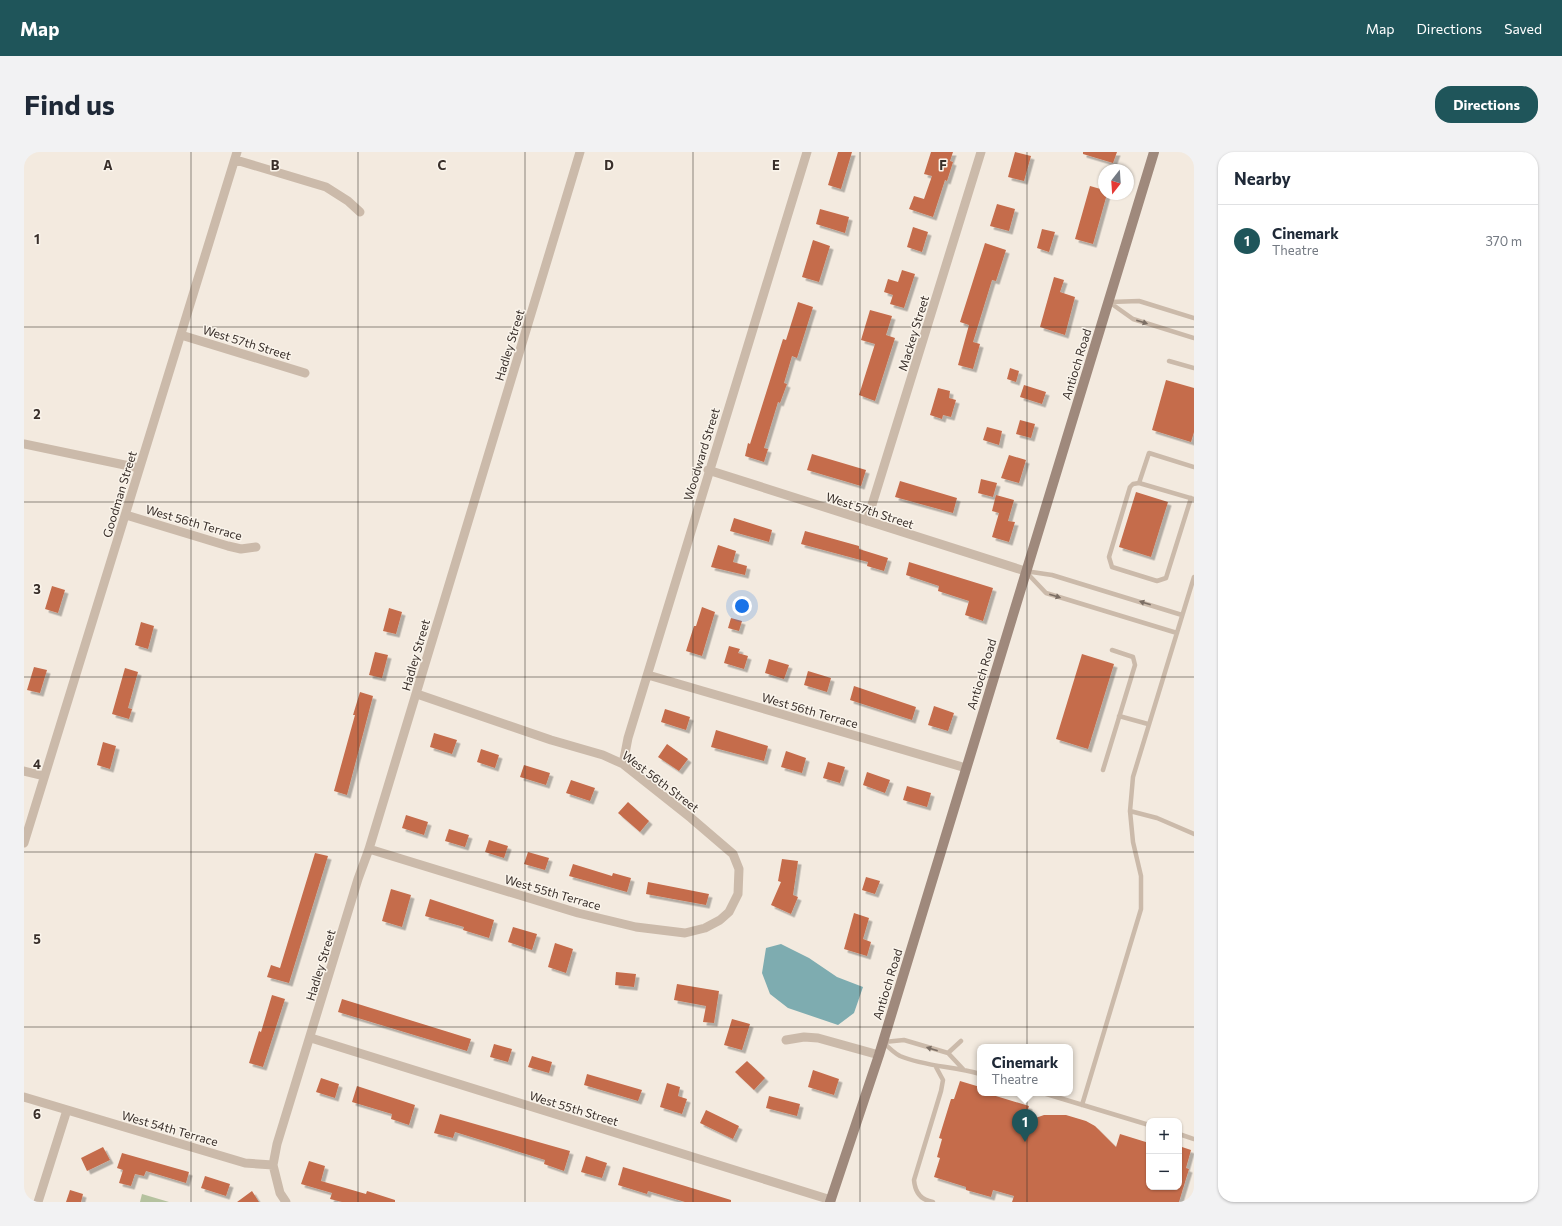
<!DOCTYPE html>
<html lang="en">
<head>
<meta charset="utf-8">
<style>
  body { margin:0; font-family:Commissioner,sans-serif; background:#f2f2f3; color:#1f2937 }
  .controls { position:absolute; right:12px; bottom:12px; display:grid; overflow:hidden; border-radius:8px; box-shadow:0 1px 3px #0004 }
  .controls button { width:36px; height:36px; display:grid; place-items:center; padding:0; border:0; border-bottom:1px solid #e0e1e3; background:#fff; color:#1f2937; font:20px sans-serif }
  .compass { position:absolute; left:1074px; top:12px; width:36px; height:36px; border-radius:50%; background:#fff; box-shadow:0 1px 3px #0004; rotate:197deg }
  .you { position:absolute; left:718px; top:454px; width:14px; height:14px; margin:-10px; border:3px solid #fff; border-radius:50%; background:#1a73e8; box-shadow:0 0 0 6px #1a73e833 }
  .badge { display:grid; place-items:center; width:26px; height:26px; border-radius:50%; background:#1f555a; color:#fff; font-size:13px; font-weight:700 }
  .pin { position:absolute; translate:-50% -33px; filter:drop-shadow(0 1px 2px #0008) }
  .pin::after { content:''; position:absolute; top:21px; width:14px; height:12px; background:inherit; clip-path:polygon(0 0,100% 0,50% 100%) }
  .popup { position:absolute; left:953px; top:892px; width:96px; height:52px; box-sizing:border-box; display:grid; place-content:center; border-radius:8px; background:#fff; filter:drop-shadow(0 1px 3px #0005); font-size:13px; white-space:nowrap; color:#747a83 }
  .popup b { font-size:15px; color:#1f2937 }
  .popup::after { content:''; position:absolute; left:50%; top:100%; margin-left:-8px; border:8px solid transparent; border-top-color:#fff }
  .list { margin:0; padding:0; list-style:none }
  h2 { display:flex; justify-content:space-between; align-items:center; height:52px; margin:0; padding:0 16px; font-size:17px }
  h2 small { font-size:13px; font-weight:400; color:#747a83 }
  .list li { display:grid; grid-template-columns:26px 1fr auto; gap:12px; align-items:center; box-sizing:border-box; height:72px; padding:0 16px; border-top:1px solid #e0e1e3 }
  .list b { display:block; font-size:15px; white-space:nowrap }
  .list p { margin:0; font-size:13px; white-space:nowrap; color:#747a83 }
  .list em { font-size:13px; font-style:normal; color:#747a83 }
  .map { position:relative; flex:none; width:1170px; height:1050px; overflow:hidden; border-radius:16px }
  header { display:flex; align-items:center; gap:24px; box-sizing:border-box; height:56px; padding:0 20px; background:#1f555a; color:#fff }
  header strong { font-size:19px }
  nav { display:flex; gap:22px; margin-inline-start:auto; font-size:14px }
  .intro { display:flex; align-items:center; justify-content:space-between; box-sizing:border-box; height:96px; padding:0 24px }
  h1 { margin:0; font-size:28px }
  .button { padding:10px 18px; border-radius:16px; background:#1f555a; color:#fff; font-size:14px; font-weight:700 }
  main { display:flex; gap:24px; padding:0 24px }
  aside { flex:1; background:#fff; border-radius:16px; box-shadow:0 1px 3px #0004 }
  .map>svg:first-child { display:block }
</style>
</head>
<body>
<header>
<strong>Map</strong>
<nav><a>Map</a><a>Directions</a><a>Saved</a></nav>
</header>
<div class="intro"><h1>Find us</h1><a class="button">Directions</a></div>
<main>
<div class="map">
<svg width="1170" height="1050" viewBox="0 0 1170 1050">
  <defs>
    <filter id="shadow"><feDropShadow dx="3.5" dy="3.5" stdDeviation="0" flood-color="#0004"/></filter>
  </defs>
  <rect width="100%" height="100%" fill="#f3eadf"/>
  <path fill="#b5c29f" d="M118,1042l27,8h-29z"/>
  <path fill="#7eacb0" d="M757,792l28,14 28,19 26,10 -9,26 -16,12 -50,-17 -18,-14 -8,-21 4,-25z"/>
  <path fill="#c56c4b" filter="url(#shadow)" d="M814,0h14l-11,37 -13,-4z
    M907,0h22l-3,9 3,1 -6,19 -2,-1 -12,37 -24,-8 5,-13 10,3 8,-23 -8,-2z
    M991,0l16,4 -7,25 -16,-4z
    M1059,0h34l-4,11 -30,-9z
    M1066,34l14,4v4h3l-14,50 -18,-5z
    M973,52l18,5 -6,22 -19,-5z
    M796,57l29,8 -4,16 -29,-9z
    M889,75l15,5 -6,20 -15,-5z
    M1018,77l13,3 -6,20 -12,-4z
    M789,88l17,6 -11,36 -17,-5z
    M961,91l21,7 -10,31 -4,-1 -19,62 7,2 -7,25 -15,-4 11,-40 -9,-3z
    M878,118l13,4 -11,34 -14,-4 3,-9 -9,-3 4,-13 10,3z
    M1030,125l10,3 -4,12 15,5 -10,38 -25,-8z
    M774,150l15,5 -16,51 -5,-2 -8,27 3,1 -7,19 -2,-1 -14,46 4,1 -4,13 -19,-6 3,-13 2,1 33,-105 3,1z
    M846,158l22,6 -6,19 9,3 -20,63 -16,-6 16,-51 -14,-4z
    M986,216l9,3 -3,11 -9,-3z
    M1142,228l28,8v44l-3,10 -39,-12z
    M1000,233l22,7 -4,12 -22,-7z
    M914,236l12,3 -1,7 7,2 -5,17 -8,-2 -1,4 -12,-4z
    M996,268l15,4 -4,14 -15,-4z
    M963,275l15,4 -3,14 -16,-5z
    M788,302l54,16 -5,16 -54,-16z
    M985,303l17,5 -7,23 -18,-5z
    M957,327l16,4 -4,14 -15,-4z
    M876,329l57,17 -4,15 -58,-16z
    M1112,340l32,10 -17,55 -32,-10z
    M972,343l18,5 -6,21 7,1 -6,20 -17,-5 7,-24 -7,-2z
    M710,366l38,12 -3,12 -39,-11z
    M781,379l54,15v3l29,9 -4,13 -17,-5 1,-4 -67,-18z
    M694,393l18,6 -3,11 14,4 -2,9 -34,-8z
    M885,410l84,26 -10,33 -18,-6 4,-14 -31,-10 1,-5 -33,-11z
    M28,434l13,4 -7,23 -13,-4z
    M678,455l13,5 -13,44 -16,-5 8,-25h2z
    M365,456l13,4 -6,22 -13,-3z
    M707,466l11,3 -3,10 -11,-3z
    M117,470l13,4 -6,23 -13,-4z
    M705,494l11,3 -2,4 10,3 -4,13 -20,-6z
    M351,500l13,3 -6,23 -13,-3z
    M1058,502l32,10 -26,85 -32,-10z
    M745,507l20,6 -5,14 -19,-6z
    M10,515l13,3 -7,23 -13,-3z
    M101,516l13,4 -10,36 4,1 -3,10 -17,-5z
    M784,519l23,7 -4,14 -23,-7z
    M830,534l62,21 -4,13 -62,-20z
    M336,540l13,4 -26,99 -13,-4 21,-76h-2z
    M910,554l20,7 -6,18 -20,-6z
    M641,557l25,8 -4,13 -25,-8z
    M692,578l52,16 -4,15 -53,-14z
    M410,581l23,7 -5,14 -22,-7z
    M79,590l13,4 -6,23 -13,-4z
    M643,592l21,15 -9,12 -21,-14z
    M457,597l18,6 -4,13 -18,-6z
    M762,599l20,7 -4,15 -21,-6z
    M804,610l17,5 -5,16 -17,-5z
    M500,613l26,8 -4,12 -26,-8z
    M843,620l23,8 -5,13 -22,-8z
    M547,628l24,8 -5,13 -24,-8z
    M883,634l24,7 -4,14 -24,-7z
    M604,650l21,19 -9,11 -22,-19z
    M382,663l22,7 -4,13 -22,-7z
    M425,677l20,6 -4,12 -20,-6z
    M465,688l19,6 -4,12 -19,-6z
    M504,700l21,6 -4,12 -21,-6z
    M291,701l13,3 -39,127 -22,-6 4,-12 9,3z
    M758,707l16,2 -5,34 5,2 -7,17 -20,-9 10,-23 -3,-1z
    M549,712l39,12 1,-3 18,5 -4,14 -58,-16z
    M842,725l14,4 -5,13 -13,-4z
    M624,730l61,12 -3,11 -60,-11z
    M367,737l20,6 -9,32 -20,-6z
    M406,747l64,21 -5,18 -26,-8 1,-3 -39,-11z
    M830,761l15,5 -6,21 8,3 -4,14 -23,-7z
    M489,775l24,7 -5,16 -24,-8z
    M531,791l18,6 -7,24 -18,-6z
    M592,820l20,2 -2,13 -19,-2z
    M653,832l42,7 -5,32 -11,-1 3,-16 -32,-6z
    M248,843l13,4 -22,68 -14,-4 10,-32 2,1z
    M318,847l129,40 -4,12 -129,-39z
    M708,867l18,5 -8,26 -18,-5z
    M470,892l18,5 -4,13 -18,-5z
    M508,904l20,6 -3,11 -21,-6z
    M723,909l18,17 -11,12 -19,-18z
    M789,918l26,9 -5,16 -26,-8z
    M563,922l55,16 -4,11 -54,-16z
    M297,926l18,6 -4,14 -19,-6z
    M936,929l20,6v6h6l43,13 -5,16 20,-7h22l20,6 9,5 21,21 4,-13 29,9v44h30v-41l12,4 -5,18 3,1 -10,33h-167l2,-6 -21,-6 -2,7 -25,-7v-3l-32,-10 6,-19 -3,-1 5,-18 -3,-1 12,-39h3z
    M643,931l13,4 -2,9 9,3 -5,15 -22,-7z
    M333,934l58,19 -6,20 -18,-6 1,-5 -40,-12z
    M745,944l31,8 -3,12 -31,-8z
    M682,958l33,16 -6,13 -33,-16z
    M416,962l130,37 -6,20 -20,-7 1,-4 -90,-28 -2,6 -19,-5z
    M79,995l7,13 -23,11 -6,-13z
    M98,1001l67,19 -3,11 -40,-12 -2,5 -9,-2 -4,12 -12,-3 4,-13 -6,-2z
    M562,1004l21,7 -5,15 -21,-6z
    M285,1009l16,5 -4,15 45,13 1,-3 28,9v2h-53l-12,-3 2,-6 -31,-9z
    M599,1015l108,33v2h-46l-37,-11 -1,3 -29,-9z
    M181,1024l25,8 -4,12 -25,-8z
    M46,1038l13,4 -2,8h-15z
    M228,1039l7,11h-22z"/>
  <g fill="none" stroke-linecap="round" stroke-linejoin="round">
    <path stroke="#cbbaaa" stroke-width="4.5" d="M1085,150l24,17 61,19
      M1086,150l29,-1 55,17
      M1145,209l25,7
      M1115,331l10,-30 45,14
      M1167,346l-25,80 -9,3 -45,-14 -3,-10 21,-70 3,-3 6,-1 55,16
      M1001,419l27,4 130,40
      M1003,421l19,20 131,40
      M1095,564l29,8
      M1079,618l32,-105 -2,-8 -21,-7
      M1106,659l27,7 37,16
      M859,890c5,5 11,11 17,14 26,11 54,10 80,18
      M860,890l20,-2 44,13 15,16
      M924,901l13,-12
      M1019,941l106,32
      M1058,953l59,-196v-33l-8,-34 -3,-31 3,-34 61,-200
      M1155,982l15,5
      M909,1050c-13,-2 -18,-10 -19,-22l27,-89 2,-11 -7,-13"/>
    <path stroke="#cbbaaa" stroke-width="9" d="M212,8l90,27 22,14 12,11
      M157,183l124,38
      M0,292l115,24
      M684,318l317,101
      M102,363l102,31 13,3 15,-2
      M843,369l114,-369
      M624,523l318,93
      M599,612l5,-26 179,-586
      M0,619l20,5
      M0,691l213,-691
      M345,697l209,64 58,14 49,6 20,-5 15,-8 9,-8 9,-18 1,-25 -6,-15 -42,-36 -68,-54 -20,-9 -52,-15 -134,-46
      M287,886l520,162
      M762,888l18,-3 14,1 61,17
      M0,945l221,66 28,2 7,28 6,9
      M249,1013l4,-21 81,-265 11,-30 211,-697
      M14,1050l29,-92"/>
    <path stroke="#9f897c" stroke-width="10" d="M806,1050l49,-147 275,-903"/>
  </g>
  <defs><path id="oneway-solid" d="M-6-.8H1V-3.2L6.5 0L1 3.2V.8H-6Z"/></defs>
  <g fill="#7b6e64">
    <use href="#oneway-solid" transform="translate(1118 170) rotate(17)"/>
    <use href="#oneway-solid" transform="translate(1031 444) rotate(17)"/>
    <use href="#oneway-solid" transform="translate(1121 451) rotate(-163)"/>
    <use href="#oneway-solid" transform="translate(908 897) rotate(-163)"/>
  </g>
  <path fill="none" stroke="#392f2a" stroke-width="1" stroke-opacity="0.55" d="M167,0v1050M334,0v1050M501,0v1050M669,0v1050M836,0v1050M1003,0v1050M0,175h1170M0,350h1170M0,525h1170M0,700h1170M0,875h1170"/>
  <g text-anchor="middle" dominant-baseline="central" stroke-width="3" stroke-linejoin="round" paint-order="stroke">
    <g font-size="12" fill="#392f2a" stroke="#faf4eb">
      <text transform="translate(889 181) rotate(-73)">Mackey Street</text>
      <text transform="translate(223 190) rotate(17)">West 57th Street</text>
      <text transform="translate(485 193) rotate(-73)">Hadley Street</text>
      <text transform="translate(1052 212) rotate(-73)">Antioch Road</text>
      <text transform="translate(677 302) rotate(-73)">Woodward Street</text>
      <text transform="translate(95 342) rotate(-73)">Goodman Street</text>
      <text transform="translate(846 358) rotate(18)">West 57th Street</text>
      <text transform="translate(170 370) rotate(16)">West 56th Terrace</text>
      <text transform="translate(391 503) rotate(-74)">Hadley Street</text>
      <text transform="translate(957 522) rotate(-73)">Antioch Road</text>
      <text transform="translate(786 558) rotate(16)">West 56th Terrace</text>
      <text transform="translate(637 629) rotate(37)">West 56th Street</text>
      <text transform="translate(529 740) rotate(16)">West 55th Terrace</text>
      <text transform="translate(296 813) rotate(-73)">Hadley Street</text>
      <text transform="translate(863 832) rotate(-73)">Antioch Road</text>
      <text transform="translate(550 956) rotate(17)">West 55th Street</text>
      <text transform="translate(146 976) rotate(16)">West 54th Terrace</text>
    </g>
  </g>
  <g font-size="13" text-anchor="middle" font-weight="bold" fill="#392f2a" stroke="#faf4eb" stroke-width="3" stroke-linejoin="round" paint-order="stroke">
    <text x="84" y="18">A</text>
    <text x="251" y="18">B</text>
    <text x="418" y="18">C</text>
    <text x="585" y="18">D</text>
    <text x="752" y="18">E</text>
    <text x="919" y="18">F</text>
    <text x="13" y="92">1</text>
    <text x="13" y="267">2</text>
    <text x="13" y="442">3</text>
    <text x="13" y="617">4</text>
    <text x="13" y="792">5</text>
    <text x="13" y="967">6</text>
  </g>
</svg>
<div class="controls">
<button>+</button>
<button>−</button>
</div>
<svg class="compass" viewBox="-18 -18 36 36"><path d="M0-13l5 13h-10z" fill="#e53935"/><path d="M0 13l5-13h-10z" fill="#747a83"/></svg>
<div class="you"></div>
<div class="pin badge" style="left:1001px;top:990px">1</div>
<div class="popup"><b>Cinemark</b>Theatre</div>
</div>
<aside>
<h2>Nearby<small></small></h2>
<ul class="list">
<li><span class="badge">1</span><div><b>Cinemark</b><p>Theatre</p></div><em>370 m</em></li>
</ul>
</aside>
</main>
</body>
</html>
